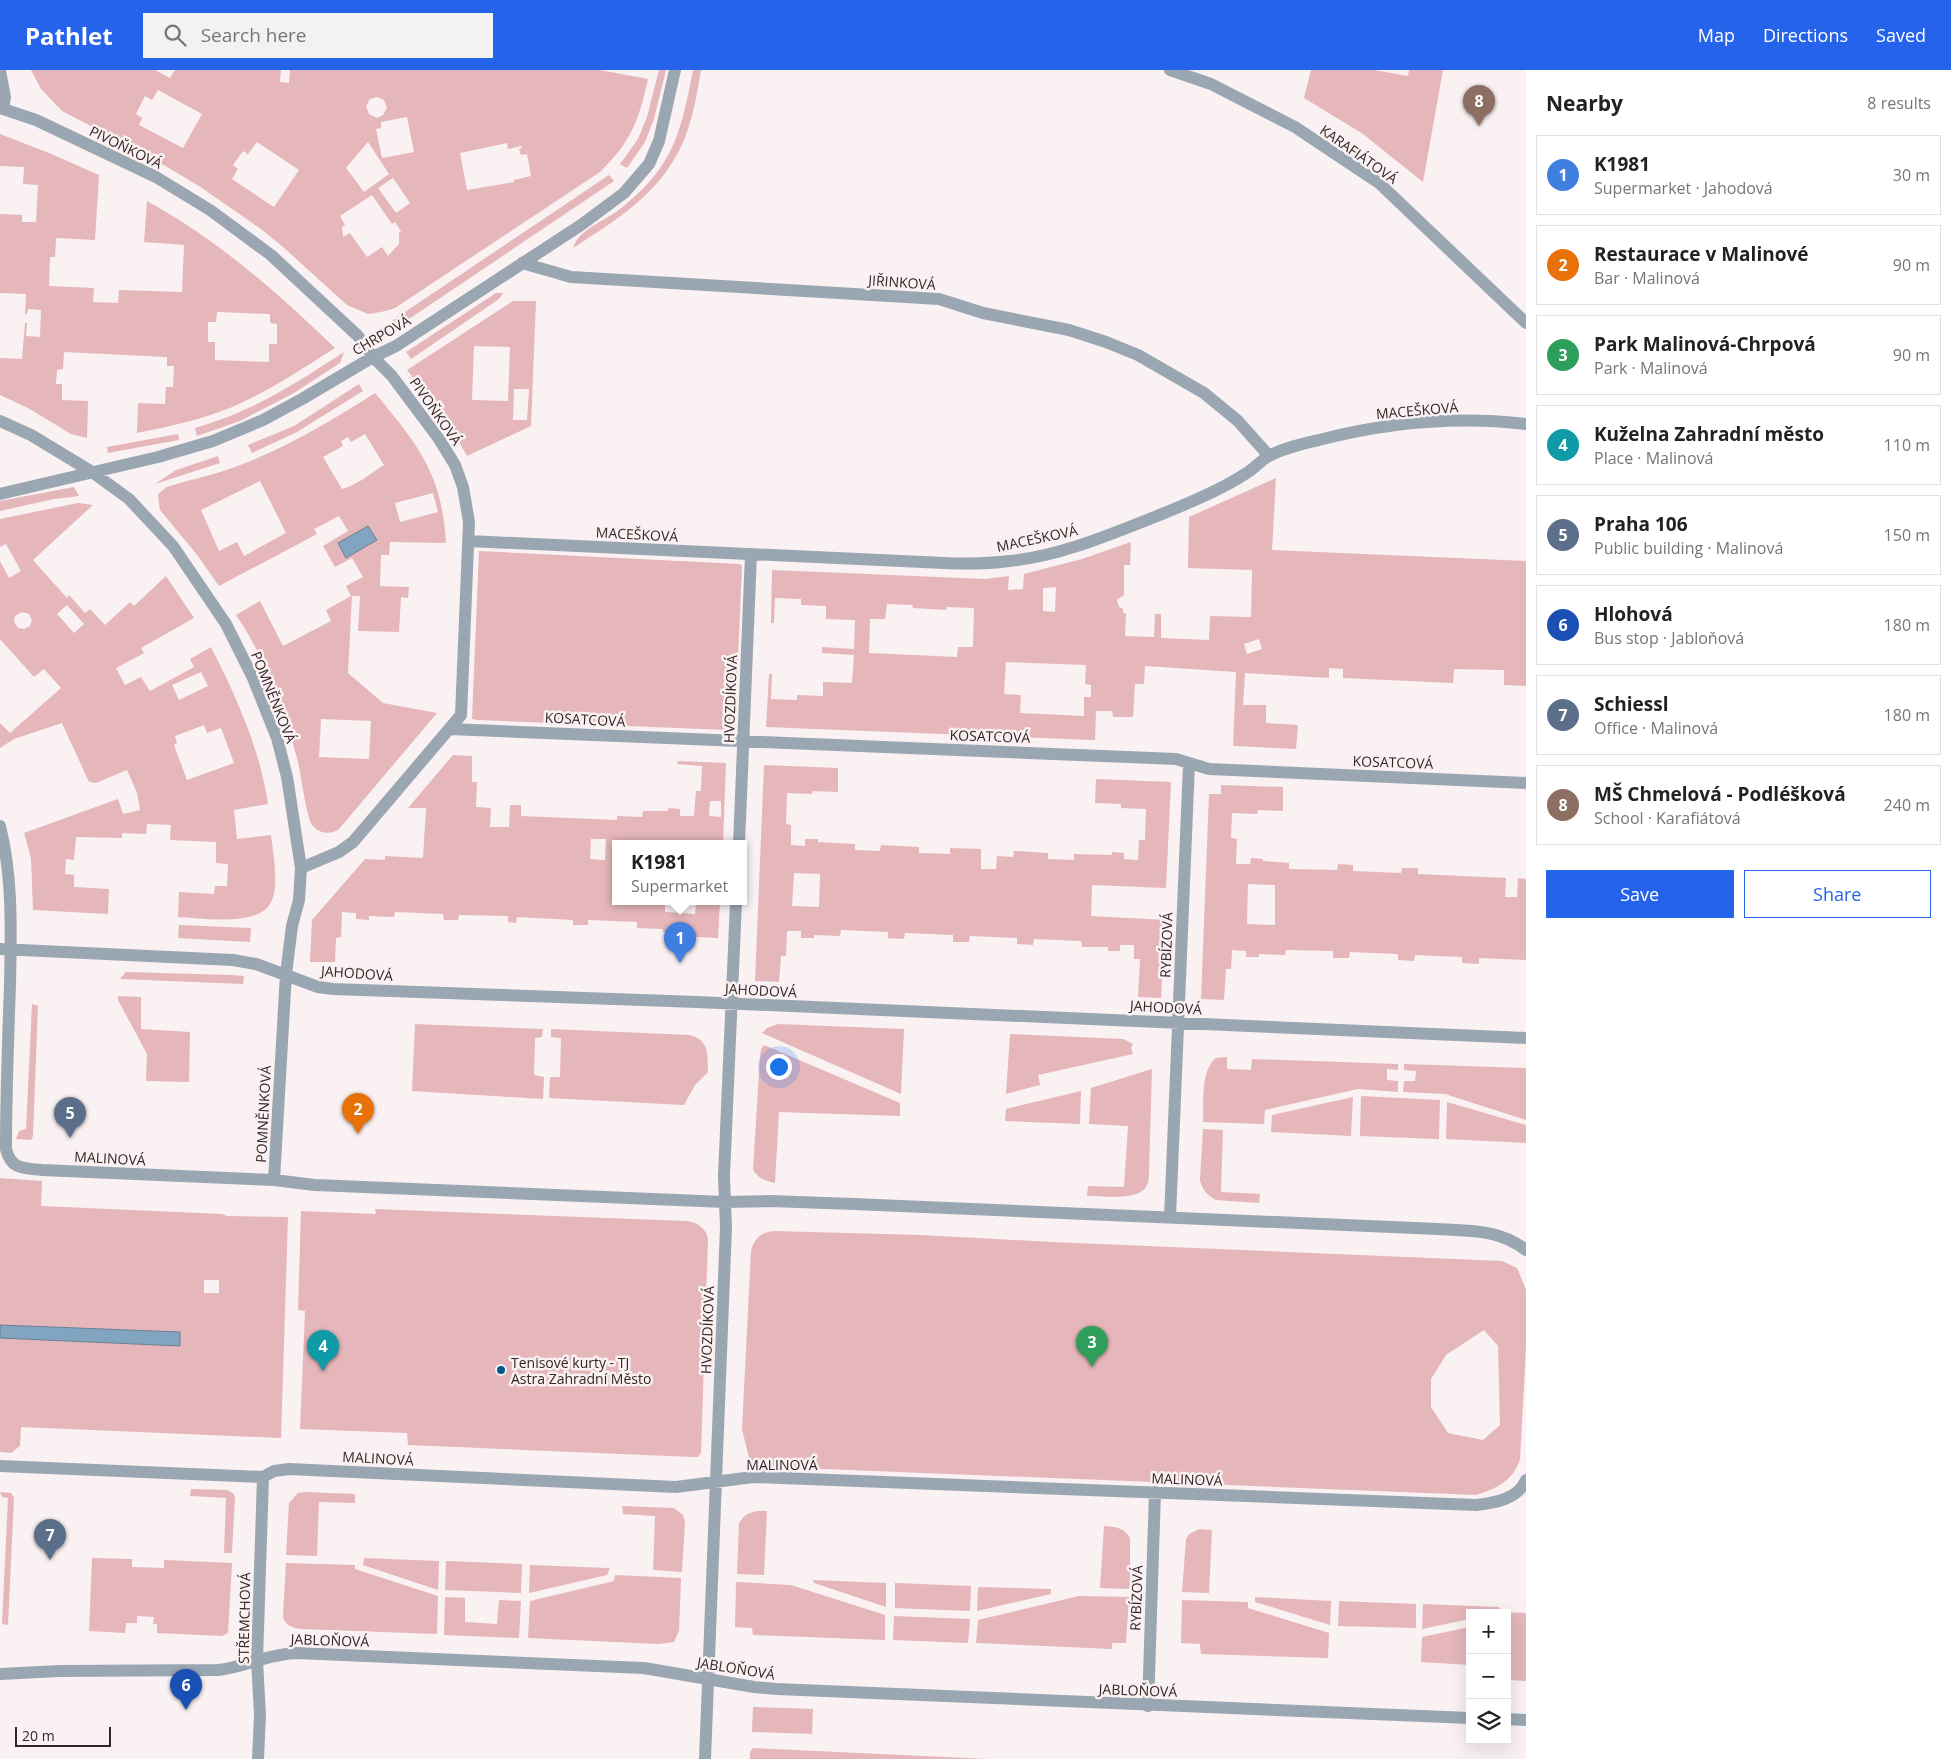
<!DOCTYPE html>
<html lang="en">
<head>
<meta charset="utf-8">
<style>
  body { margin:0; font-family:"Open Sans",sans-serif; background:#f2f2f2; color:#222 }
  .controls { position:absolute; right:15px; bottom:15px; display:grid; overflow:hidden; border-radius:0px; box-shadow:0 5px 20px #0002 }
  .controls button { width:45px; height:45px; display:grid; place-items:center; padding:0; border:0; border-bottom:1px solid #e0e0e0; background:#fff; color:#222; font:25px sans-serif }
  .scale { position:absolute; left:15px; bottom:12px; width:96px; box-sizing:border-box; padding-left:5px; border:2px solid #352526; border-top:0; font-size:14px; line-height:18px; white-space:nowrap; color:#352526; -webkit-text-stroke:4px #faf1f2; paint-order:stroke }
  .you { position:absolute; left:778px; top:996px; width:18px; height:18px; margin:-12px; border:4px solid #fff; border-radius:50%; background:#1a73e8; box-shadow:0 0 0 8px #1a73e833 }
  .badge { display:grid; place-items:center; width:32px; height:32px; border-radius:50%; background:#2563eb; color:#fff; font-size:16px; font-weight:700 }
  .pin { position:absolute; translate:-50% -41px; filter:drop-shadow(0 1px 2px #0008) }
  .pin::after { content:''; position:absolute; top:26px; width:18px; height:15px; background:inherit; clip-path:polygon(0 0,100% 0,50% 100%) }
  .popup { position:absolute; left:612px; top:770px; width:135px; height:65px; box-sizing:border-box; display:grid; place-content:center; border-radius:0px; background:#fff; filter:drop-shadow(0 1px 4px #0005); font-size:16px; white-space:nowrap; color:#767676 }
  .popup b { font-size:19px; color:#222 }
  .popup::after { content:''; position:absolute; left:50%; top:100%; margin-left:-10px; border:10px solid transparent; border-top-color:#fff }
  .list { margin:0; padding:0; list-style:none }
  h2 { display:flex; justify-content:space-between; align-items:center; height:65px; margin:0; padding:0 20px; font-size:21px }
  h2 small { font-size:16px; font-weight:400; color:#767676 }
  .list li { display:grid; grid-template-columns:32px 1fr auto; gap:15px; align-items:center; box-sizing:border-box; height:80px; margin:0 10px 10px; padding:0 10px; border:1px solid #e0e0e0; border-radius:0px }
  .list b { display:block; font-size:19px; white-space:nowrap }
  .list p { margin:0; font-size:16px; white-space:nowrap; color:#767676 }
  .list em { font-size:16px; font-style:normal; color:#767676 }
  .actions { display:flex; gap:10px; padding:15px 20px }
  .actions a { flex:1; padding:11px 0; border:1px solid #2563eb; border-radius:0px; text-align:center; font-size:18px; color:#2563eb }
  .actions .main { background:#2563eb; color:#fff }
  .icon { flex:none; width:28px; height:28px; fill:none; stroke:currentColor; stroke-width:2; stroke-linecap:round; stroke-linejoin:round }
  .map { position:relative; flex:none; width:1526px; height:1689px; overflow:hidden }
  header { display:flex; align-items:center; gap:30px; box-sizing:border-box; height:70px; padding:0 25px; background:#2563eb; color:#fff }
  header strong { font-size:24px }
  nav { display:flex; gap:28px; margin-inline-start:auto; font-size:18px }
  .search { width:350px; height:45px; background:#f2f2f2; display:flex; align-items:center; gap:12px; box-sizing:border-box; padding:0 18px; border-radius:0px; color:#767676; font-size:19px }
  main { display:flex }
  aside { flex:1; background:#fff }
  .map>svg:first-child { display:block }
</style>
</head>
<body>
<header>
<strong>Pathlet</strong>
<div class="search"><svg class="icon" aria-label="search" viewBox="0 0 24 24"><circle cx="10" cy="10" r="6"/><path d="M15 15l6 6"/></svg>Search here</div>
<nav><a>Map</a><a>Directions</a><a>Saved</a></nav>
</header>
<main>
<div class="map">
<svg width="1526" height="1689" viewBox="0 0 1526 1689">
  <rect width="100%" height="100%" fill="#faf1f2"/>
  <path fill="#e5b6ba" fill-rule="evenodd" d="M31,0h124l15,8 5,-8h106l-1,12 9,1 1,-13h310l48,9c-9,41 -17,63 -48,93l-205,136 -9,3 -18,3 -21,-9 -64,-58 -22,-18 -62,-43 -47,-28 -90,-47 -21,-22zM158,20l44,24 -19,34 -44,-23 3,-7 -6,-4 9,-18 7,4zM377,27l7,3 3,8 -4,7 -6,3 -8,-4 -3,-8 4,-7zM407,47l7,35 -32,6 -6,-29 5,-1v-6zM257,72l42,28 -25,37 -42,-28 6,-10 -5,-4 10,-14 5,3zM368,72l21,32 -25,18 -18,-24zM507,73l1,6 13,-3 1,2 -3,1 2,6 6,-1 4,22 -17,4v2l-47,8 -7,-37zM393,108l17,25 -14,10 -18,-25zM372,125l20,29 3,-2 6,9 -2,2v11l-11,12 -6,-9 -15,10 -17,-24 -7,4 -1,-10 3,-2 -5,-9z
    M659,0h7l-12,49 -9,23 -18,26 -7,-4 18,-25 9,-22z
    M693,0h8c-3,16 -5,33 -10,49 -17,65 -65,95 -118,129 6,-19 32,-27 47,-39 53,-41 61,-76 73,-139z
    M1311,0h63l34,6 1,-6h34l-20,112 -60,-48 -59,-36z
    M0,64l49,19 50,22 -4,65 -39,-2 -1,19h-5l-1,29 45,2 -1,14 25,1 1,-13 63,2 2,-47 -40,-3 3,-41c71,39 130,91 188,147 -30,19 -60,39 -92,54 -33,16 -71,24 -106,31l1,-30 27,1 1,-17h7l1,-21h-7v-9l-103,-5 -1,17 -6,1 -1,14h6v16l26,1 -1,37 -16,-4 -43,-26 -28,-13v-37l22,1 3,-36h2l-1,13 14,1 1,-27 -13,-1 -1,5h-2l1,-20 -26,-1v-79l22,1v7h14l2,-37 -15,-1 1,-17 -24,-1zM217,242l53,2v9l7,1v20h-8v18l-54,-2v-18h-7v-20h8z
    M609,105l5,6 -208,140 -15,7 2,-8z
    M496,223h7l-4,6 -88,60 -5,-7z
    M513,231h23l-5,125 -64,30 -17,-30 -43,-56zM474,276l36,1 -2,54 -36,-1zM514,319h15l-2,31h-14z
    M344,282l-4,11 -46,30 -54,28 -43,15 -2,-8c59,-17 98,-43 149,-76z
    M359,314l4,7 -66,41 -45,21 -4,-8 46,-19z
    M375,323c43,52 67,80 71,150l-56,-1 -1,13h-8l-1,31 29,1 -1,11 -7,-1 -2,35 -41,-1 2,-35h-8l-4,77 35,30 54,10 -98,116c-8,6 -20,5 -27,-4 -6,-9 -11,-53 -15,-67 -13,-49 -32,-101 -61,-143l24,-14 23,45 48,-25 -5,-11 25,-14 -5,-10 17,-9 -11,-19 -17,9 -12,-21 25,-15 -9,-15 -25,13 3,5 -98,52 -21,-30 -38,-46 -2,-14 1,-3 8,-6c24,-8 49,-12 73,-22 48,-18 91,-44 135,-72zM365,364l19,31c-15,9 -26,20 -42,24l-19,-32 20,-11 -2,-5 7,-4 3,5zM260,411l26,52 -42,23 -7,-14 -18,9 -18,-41zM433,423l5,19 -38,10 -5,-19zM321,649l50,2 -2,38 -50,-2z
    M178,364l1,6 -71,13 -1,-6z
    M218,386l2,7 -65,21 21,-14z
    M1276,408l-4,72 254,11v125l-22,-1v-15l-50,-1 -1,14 -110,-5v-9l-14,-1v10l-84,-5 -2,32h23v18l32,2 -2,24 -63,-3 3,-74 -91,-6 -1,18h-9l-2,33h-20l-1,-6h-16l-1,29 -329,-13 3,-53h3l-1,25 26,1v-5l26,1v-14l29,1 2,-28 -32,-2v-6l32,2 1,-29 -29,-1v-13l-25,-1v-6l-26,-1 -1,25h-3l1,-53 213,9 24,-3 -1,14 15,-1 1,-15 58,-15 49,-17 -1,23h-6v30l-7,5 2,7 4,2v4h3l-1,23 29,1 1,-23h6v24l48,2 1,-24 41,1 1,-47 -64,-2 1,-51zM1056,517l-1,25 -12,-1v-23zM887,534l25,1 1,3 33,2 1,-3 27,1 -1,39h-15l-1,10 -88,-4 1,-34h15zM1259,569l3,10 -15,5 -3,-10zM1006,592l80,3 -1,19 6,1v12h-7v19l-64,-3 1,-18 -17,-1z
    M74,417l5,9 -25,3 -54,12v-10z
    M78,433l15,2 -60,55 34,38 2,-3 16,18 5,-4 15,16 25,-23 4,4 32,-30 28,42 -53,30 3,5 -28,15 9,17 16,-8 9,14 44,-24 -4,-8 21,-12c25,49 49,102 57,157l-34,6 3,29 34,-4c2,17 9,54 -1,69 -14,23 -69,14 -92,13l1,-25 35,2 1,-8h12l1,-22 -12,-1v-21l-46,-2 1,-15 -24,-1 -1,10 -24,-1v5l-46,-1 -2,23 -8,-1 -1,15 9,1v12l35,2 -1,25 -75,-4 -2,-52 -7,-25 94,-34 5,15 17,-4 -3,-17 -10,-23 -31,13 -7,-1 -27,-59 -48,16 -14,9v-25l10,10 51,-45 -17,-19 -10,8 -34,-38v-78l9,17 12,-7 -15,-27 -6,3v-28zM67,535l17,19 -10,9 -17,-19zM22,542l7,2 3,6 -2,6 -6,3 -6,-1 -4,-6 1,-6zM201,602l7,14 -29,14 -7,-15zM204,655l3,8 14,-5 13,35 -47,17 -13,-35 3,-2 -2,-7z
    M479,481l261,13 2,2 -7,159 -6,5 -252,-10 -5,-1z
    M453,685l19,1v26h5l-1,25 15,1 -1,19h19l1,-22h11v11l96,4v-4l25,1 1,-6h25v-3l12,1v7h14l2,-25h5l1,-25 -25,-2 1,-3 48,2 -3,81h-107v14h-1l1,44h49v10l30,2 1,-12h24l-2,36 -22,-1 -1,3h-6l1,-13 -14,-1 -1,6h-12v-3l-26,-1v-6l-49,-2v5h-15v-5l-56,-3 -1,6 -8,-1v-6l-49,-1 -1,5h-14l-1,-6 -48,-2 -1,5 -25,-1v4l-13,-1v-6l-14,-1 -1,25 -5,1 -1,24h-25l2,-42 53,-61 20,1v-4l38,2 3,-50h-18zM710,731h11v16l-12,-1zM591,769h15l-1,21 -15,-1z
    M764,695l74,3v24l-25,-1 -1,3 -25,-1 -1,31 5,1v20l14,1v-7h13v3l37,2v6l25,1 1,-6 38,2v6l31,1v-6l31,1v20h15l1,-13 16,1 1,-6 34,2v6l26,1v-6l38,1v-3l12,1v6l14,1 1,-20h6l1,-31 -25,-1v-4l-26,-1 1,-24 75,3 -5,106 -74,-3 -1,31 74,4 -4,78 -23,-1 2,-38h-6v-14h-14v6h-12v-4h-26l-1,-6 -47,-2 -1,6 -16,-1v-6l-47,-2 -1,6h-16v-7l-48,-2 -1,6 -16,-1v-6l-47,-2 -1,6 -26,-1v3h-13v-7h-14l-1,25h-5l-2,26 -24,-1zM794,803l26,1 -1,33 -27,-1z
    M1221,715l62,2v24l-25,-1 -1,4 -25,-1 -1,25 6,1 -1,25h14l1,-6 12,1v2l26,2v6l48,1 1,-6 15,1v6l48,2 1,-5h16v6l88,4 -1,19h12l1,-19 8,1v81l-47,-2v6l-17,-1v-6l-47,-2 -1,6 -16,-1v-6l-48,-2 -1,6h-16v-7l-47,-1 -1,5 -26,-1v3h-13v-6l-14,-1 -1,19h-5l-2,31 -23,-1 8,-205h12zM1248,814l27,1v40l-28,-1z
    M179,855l72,3 -1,14 -72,-4z
    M126,902l105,3 13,1 -1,8 -123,-5z
    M118,926l23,1v32l49,3 -1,50 -43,-1 1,-27 -29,-54z
    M32,934l6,2 -5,130 -2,4 -15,-1 3,-8 7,-2z
    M415,954l128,5 -1,8 -7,1 -1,37 10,2 -1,22 -131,-8z
    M778,954l126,5 -3,65 -139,-61 5,-5z
    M551,959l139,6c20,6 17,19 18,37l-13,13 -11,20 -135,-7 1,-21h10l1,-39 -10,-1z
    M1010,964l113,5 10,5 -2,4 2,6 -95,21 2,10 -34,9z
    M764,975l136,58v13l-121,-4 -4,71c-10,-2 -18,-5 -22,-14l7,-112 1,-8z
    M1227,987v12l24,1 1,-11 146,5v6l-11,-1v11l11,1v11l-40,-3 -93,21 -1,14 -61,-2c1,-18 -3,-51 13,-64z
    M1404,994l122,4v52l-81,-26 -42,-2 1,-11h11l1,-10 -12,-1z
    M1152,999l-3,102c0,5 0,11 -3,16 -9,14 -44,9 -59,9l1,-10 36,1 4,-61 -39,-2 2,-36z
    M1081,1021l-1,33 -75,-3 1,-12z
    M1361,1026l79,4 -1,39 -79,-3z
    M1353,1027l-2,39 -80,-4 1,-17z
    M1447,1032l79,23v18l-80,-4z
    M1203,1059l20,1 -2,62 39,2 -1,9 -43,-3c-8,-4 -14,-10 -16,-20z
    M0,1108l42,3 -1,25 181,8 5,2 61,1 -7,221 -260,-11 -1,19 -9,7 -11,-1v-114l179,8 1,-14 -180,-7zM204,1210h15v13h-15z
    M375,1139l311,12c11,1 20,7 22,18l-7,214 -3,4h-5l-285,-12 -1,-12 -107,-4 5,-118 -7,-1 3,-99 75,3z
    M773,1161l148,4 131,7 450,19 15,7 9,22v58l-6,111c-6,21 -24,30 -44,36l-725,-29 -9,-37 9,-178c3,-12 9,-18 22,-20zM1484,1260l14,16 2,79 -17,15 -35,-7 -17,-26v-28l15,-24z
    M191,1419l36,1 7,4 1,4 -3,55h-8l2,-55 -36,-2z
    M0,1422l11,1 3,5 -6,127 -6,-1 6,-126 -6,-1z
    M305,1422l50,2v9l-36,-1 -2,54 -31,-1 3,-52 9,-10z
    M622,1436l52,2 9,7 2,7 -3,50 -29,-2 2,-54 -32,-2z
    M758,1441h9l-3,64 -27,-1 2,-51c5,-8 10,-11 19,-12z
    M1104,1456c11,1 20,1 26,12v51l-30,-1z
    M1199,1459l13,1 -3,63 -27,-1 4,-53 3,-5z
    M92,1488l40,1v8l32,1v-8l68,3 -4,70 -6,3 -65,-3v-9h-4l1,-7 -17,-1v7h-11l-1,10 -36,-2z
    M364,1488l75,3 -1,29 -75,-25z
    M446,1491l76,3 -1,29 -76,-3z
    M286,1493l69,2v4l83,27 -1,38 -136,-5c-8,-1 -16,-3 -18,-13z
    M530,1495l77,3h3l-3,7 -78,18z
    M615,1505l66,3 -2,53 -5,11 -15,2 -131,-6 2,-37 84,-20z
    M813,1510l73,3v24l-72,-24z
    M736,1512l55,3 94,30v25l-132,-5 -1,-7 -17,-1z
    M895,1513l76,3 -1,25 -75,-3z
    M978,1517l73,2v5l-74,17z
    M1079,1526l50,1 -3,46h-14v6l-136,-6 2,-23z
    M445,1527l20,1v24l32,2 2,-24 22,1 -2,37 -75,-3z
    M1255,1527l76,4 -1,24 -75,-23z
    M1182,1530l66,2v6l81,25 -1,25 -127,-4 -1,-10 -19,-1z
    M1339,1531l77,3v24l-78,-2z
    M1423,1534l76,3 1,5 -30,1v6l-48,10z
    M1507,1542l19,1v68l-18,-1z
    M894,1546l76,3 -2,24 -75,-3z
    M1470,1557v38l-49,-3 1,-25z
    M753,1637l60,2 -1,25 -60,-2z
    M753,1678l235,11h-238v-7z"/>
  <path fill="#81a5c1" stroke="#6a7f92" d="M368,456l9,14 -31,18 -8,-15z
    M0,1255l180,7v14l-180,-8z"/>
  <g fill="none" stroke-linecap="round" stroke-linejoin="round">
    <path stroke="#9aa7b2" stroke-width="12" d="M1170,0l41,14 84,43 84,56 147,140
      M0,1l5,26 -2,12
      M0,38l36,12 120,57 54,33 61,45 87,81 15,21 19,19 47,63 16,26 8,22 6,35 -8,193 -108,127 -14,10 -38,16
      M522,193l49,14 368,22 44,14 86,17 37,12 32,13 66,38 34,28 31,35
      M0,351l31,14 61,37 37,27 44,47 53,78 27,54 24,60 10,39 14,91 -2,32 -7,26 -6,48 -12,206
      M0,424l158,-37 55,-16 50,-21 39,-21 71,-42 23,-11 185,-121 43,-32 25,-29 10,-23 16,-71
      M469,471l475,22c22,1 43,1 65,-2 51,-5 100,-26 148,-45 27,-11 64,-26 88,-42 9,-5 16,-14 24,-18 16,-9 37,-13 54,-17 67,-17 135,-23 203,-15
      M450,659l726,30 33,10 317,14
      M0,756c13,52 11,106 10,159 -2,55 -4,110 -4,164 5,21 18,19 36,21l232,10 41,5 410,17 45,-1 84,3 584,25c33,2 61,0 88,21
      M739,774l12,-290
      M0,879l233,11 23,4 62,23 15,2 364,13 829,36
      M1170,1147l19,-453
      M0,1396l263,11 11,-6 15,-2 387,18 77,-10 723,28c19,-2 42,-6 50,-25
      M1148,1636l7,-214
      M258,1689l2,-44 -3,-54 6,-184
      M705,1689l21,-532 -2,-51 12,-274"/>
    <path stroke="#9aa7b2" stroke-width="12" d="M0,1604l59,-3 159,-1c26,-3 51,-16 78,-17l348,15 110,19 23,2 693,29
      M1507,1649l19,1"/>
  </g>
  <circle fill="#005b8c" stroke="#faf1f2" stroke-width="2" cx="501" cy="1300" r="5"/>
  <g text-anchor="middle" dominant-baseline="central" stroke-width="5" stroke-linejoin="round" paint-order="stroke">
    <g font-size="14" fill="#352526" stroke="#faf1f2">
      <text transform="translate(126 77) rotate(26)">PIVOŇKOVÁ</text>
      <text transform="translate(1359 84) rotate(35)">KARAFIÁTOVÁ</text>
      <text transform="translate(902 212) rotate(4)">JIŘINKOVÁ</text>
      <text transform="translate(381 265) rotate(-30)">CHRPOVÁ</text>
      <text transform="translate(1417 340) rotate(-5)">MACEŠKOVÁ</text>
      <text transform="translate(436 341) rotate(55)">PIVOŇKOVÁ</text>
      <text transform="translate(637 464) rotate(3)">MACEŠKOVÁ</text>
      <text transform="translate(1037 468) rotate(-12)">MACEŠKOVÁ</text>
      <text transform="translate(274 627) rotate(68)">POMNĚNKOVÁ</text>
      <text transform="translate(730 629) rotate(-88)">HVOZDÍKOVÁ</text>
      <text transform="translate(585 649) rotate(3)">KOSATCOVÁ</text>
      <text transform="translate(990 666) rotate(2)">KOSATCOVÁ</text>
      <text transform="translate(1393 692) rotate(2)">KOSATCOVÁ</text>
      <text transform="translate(1166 875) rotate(-88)">RYBÍZOVÁ</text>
      <text transform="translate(357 903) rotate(4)">JAHODOVÁ</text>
      <text transform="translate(761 920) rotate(3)">JAHODOVÁ</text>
      <text transform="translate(1166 937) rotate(3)">JAHODOVÁ</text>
      <text transform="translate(263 1044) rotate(-87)">POMNĚNKOVÁ</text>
      <text transform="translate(110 1088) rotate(3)">MALINOVÁ</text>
      <text transform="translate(707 1260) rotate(-88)">HVOZDÍKOVÁ</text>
      <text transform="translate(378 1388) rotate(3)">MALINOVÁ</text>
      <text x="782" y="1394">MALINOVÁ</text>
      <text transform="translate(1187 1409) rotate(2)">MALINOVÁ</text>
      <text transform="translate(1136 1528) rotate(-88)">RYBÍZOVÁ</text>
      <text transform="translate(244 1548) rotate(-89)">STŘEMCHOVÁ</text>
      <text transform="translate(330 1570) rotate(2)">JABLOŇOVÁ</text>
      <text transform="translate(736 1598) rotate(9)">JABLOŇOVÁ</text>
      <text transform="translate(1138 1620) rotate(2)">JABLOŇOVÁ</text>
    </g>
    <g font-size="14" fill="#352526" stroke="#faf1f2" text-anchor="start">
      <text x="511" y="1292">Tenisové kurty - TJ<tspan x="511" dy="16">Astra Zahradní Město</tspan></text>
    </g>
  </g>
</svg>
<div class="controls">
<button>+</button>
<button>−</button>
<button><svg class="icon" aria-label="layers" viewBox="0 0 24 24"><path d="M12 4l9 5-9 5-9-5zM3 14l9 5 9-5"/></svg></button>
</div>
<div class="scale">20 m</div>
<div class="you"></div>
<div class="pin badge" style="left:680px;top:893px;background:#3f7fe0">1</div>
<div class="popup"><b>K1981</b>Supermarket</div>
<div class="pin badge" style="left:358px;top:1064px;background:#e8710a">2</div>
<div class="pin badge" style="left:1092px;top:1297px;background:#2e9e5b">3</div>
<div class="pin badge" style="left:323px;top:1301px;background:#0f9aa8">4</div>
<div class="pin badge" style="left:70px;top:1068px;background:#5c6f8a">5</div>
<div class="pin badge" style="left:186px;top:1640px;background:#1a4fb4">6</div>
<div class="pin badge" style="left:50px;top:1490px;background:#5c6f8a">7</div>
<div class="pin badge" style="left:1479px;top:56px;background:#8d6e63">8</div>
</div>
<aside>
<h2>Nearby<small>8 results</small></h2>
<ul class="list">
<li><span class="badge" style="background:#3f7fe0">1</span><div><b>K1981</b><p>Supermarket · Jahodová</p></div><em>30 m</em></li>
<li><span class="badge" style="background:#e8710a">2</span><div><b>Restaurace v Malinové</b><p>Bar · Malinová</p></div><em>90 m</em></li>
<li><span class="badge" style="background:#2e9e5b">3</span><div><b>Park Malinová-Chrpová</b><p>Park · Malinová</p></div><em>90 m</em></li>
<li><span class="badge" style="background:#0f9aa8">4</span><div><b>Kuželna Zahradní město</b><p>Place · Malinová</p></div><em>110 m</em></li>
<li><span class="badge" style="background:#5c6f8a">5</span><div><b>Praha 106</b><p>Public building · Malinová</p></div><em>150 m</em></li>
<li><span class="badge" style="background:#1a4fb4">6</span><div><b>Hlohová</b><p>Bus stop · Jabloňová</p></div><em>180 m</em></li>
<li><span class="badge" style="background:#5c6f8a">7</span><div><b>Schiessl</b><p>Office · Malinová</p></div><em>180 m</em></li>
<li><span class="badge" style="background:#8d6e63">8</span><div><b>MŠ Chmelová - Podléšková</b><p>School · Karafiátová</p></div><em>240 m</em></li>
</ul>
<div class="actions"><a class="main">Save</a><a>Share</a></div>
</aside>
</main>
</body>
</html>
